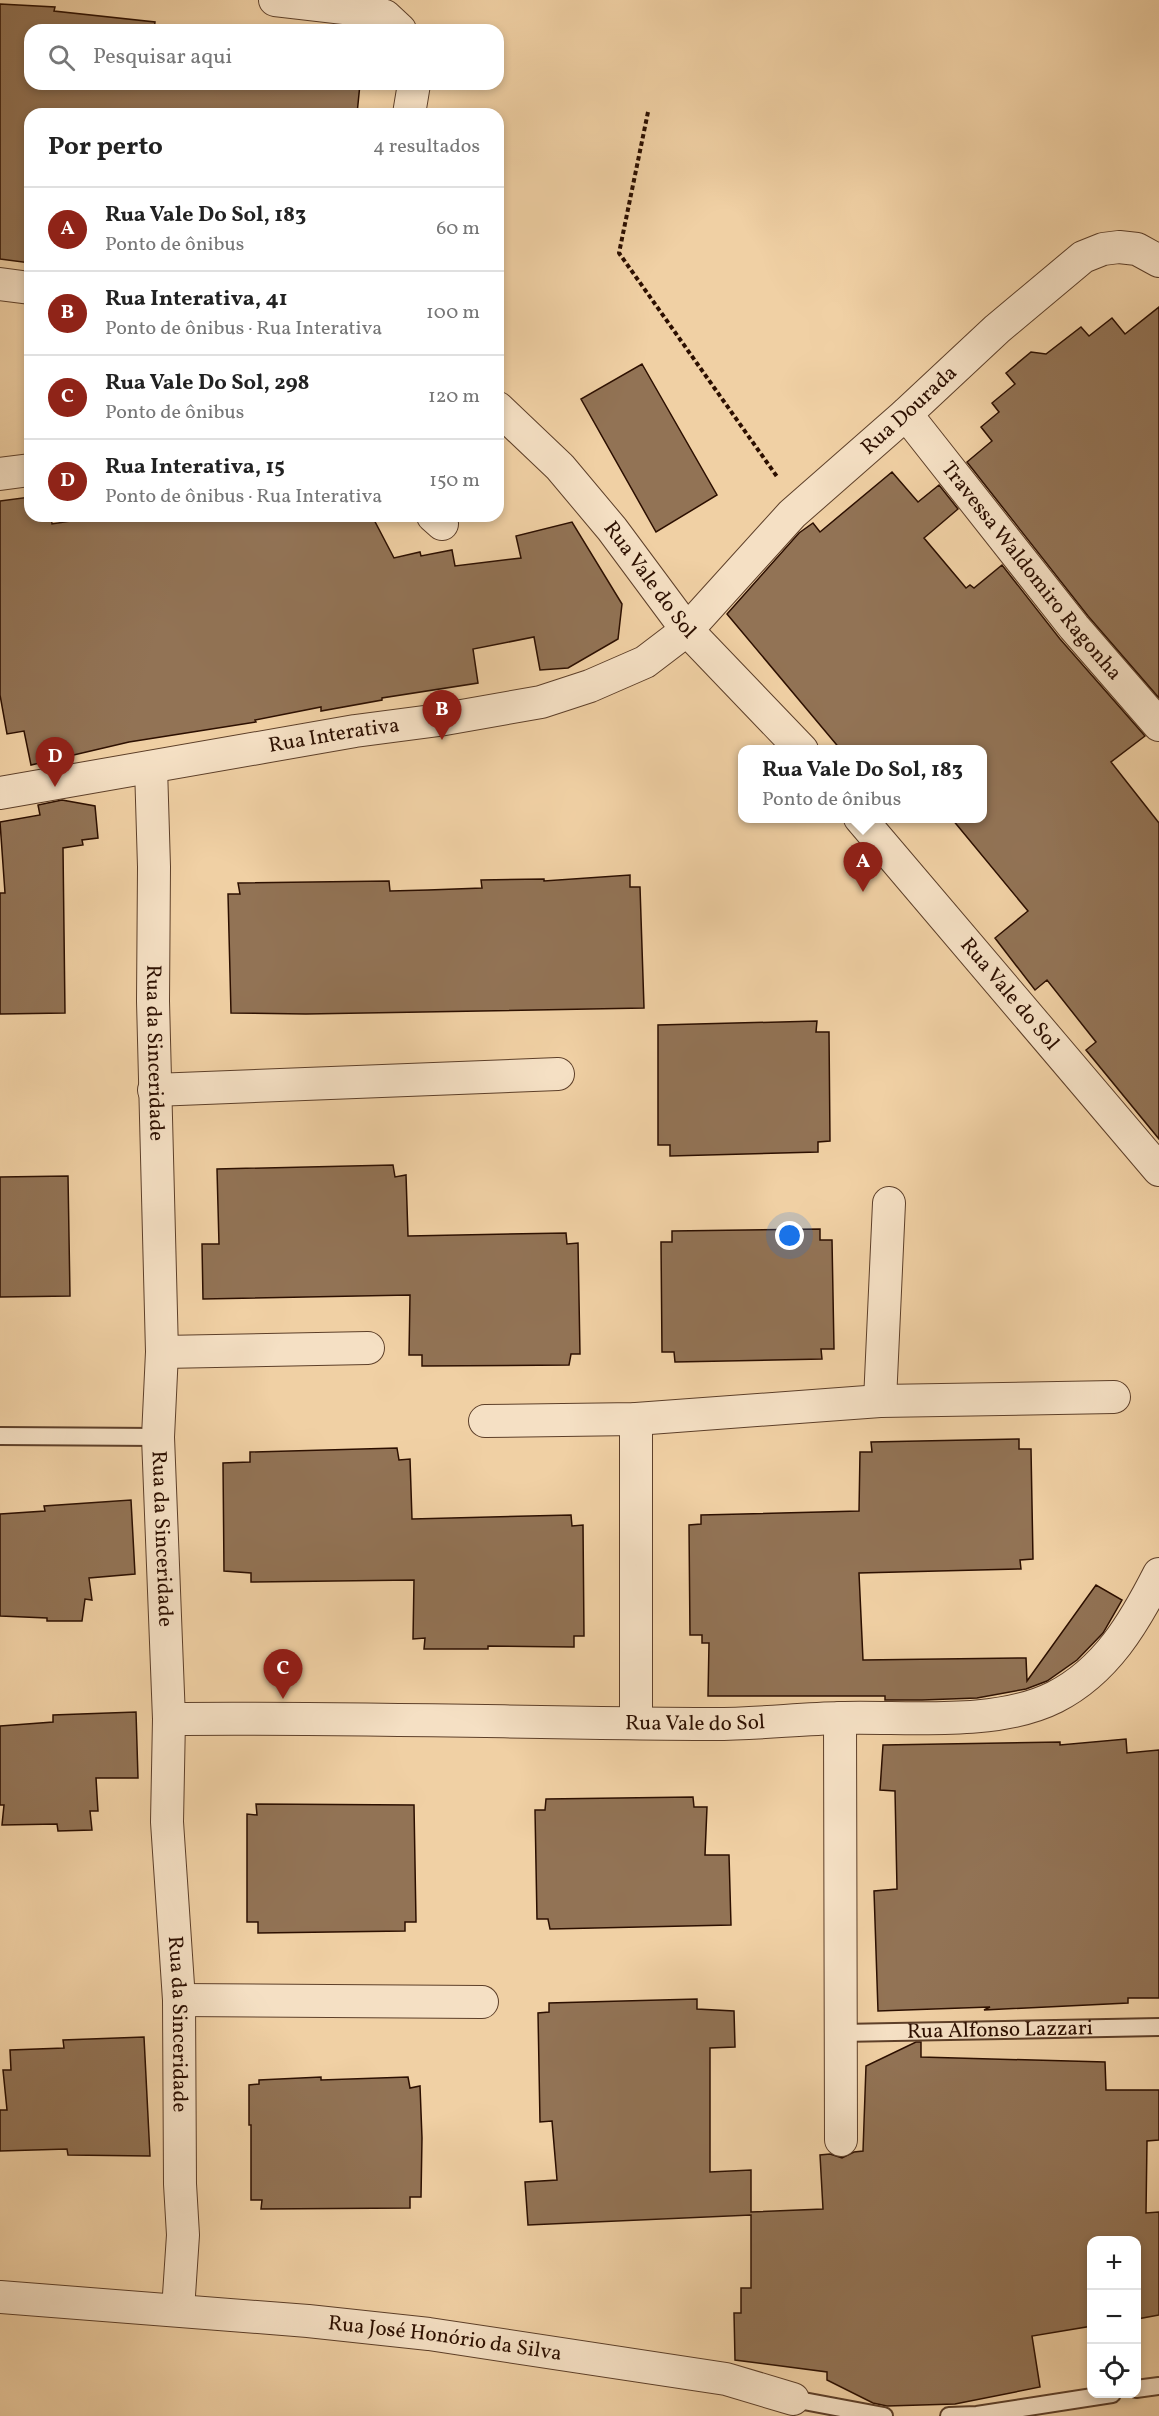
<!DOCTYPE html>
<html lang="pt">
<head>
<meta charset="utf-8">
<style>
  body { margin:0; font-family:Vollkorn,serif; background:#f2f2f2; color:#222 }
  .controls { position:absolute; right:18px; bottom:18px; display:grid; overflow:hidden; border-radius:12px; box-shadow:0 3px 9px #0003 }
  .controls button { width:54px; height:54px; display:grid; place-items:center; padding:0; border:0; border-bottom:2px solid #e0e0e0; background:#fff; color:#222; font:30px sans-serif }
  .you { position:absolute; left:790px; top:1236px; width:21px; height:21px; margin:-15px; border:4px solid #fff; border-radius:50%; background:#1a73e8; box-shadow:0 0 0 9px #1a73e833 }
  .badge { display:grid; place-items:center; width:39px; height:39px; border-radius:50%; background:#8f2418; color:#fff; font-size:20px; font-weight:700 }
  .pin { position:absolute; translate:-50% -50px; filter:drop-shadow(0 2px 3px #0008) }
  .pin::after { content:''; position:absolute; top:32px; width:21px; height:18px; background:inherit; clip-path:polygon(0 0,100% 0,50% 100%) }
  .popup { position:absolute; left:738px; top:745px; width:249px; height:78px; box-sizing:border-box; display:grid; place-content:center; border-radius:12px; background:#fff; filter:drop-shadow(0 2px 4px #0005); font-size:20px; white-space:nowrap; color:#767676 }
  .popup b { font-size:22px; color:#222 }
  .popup::after { content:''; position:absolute; left:50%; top:100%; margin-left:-12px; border:12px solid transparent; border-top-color:#fff }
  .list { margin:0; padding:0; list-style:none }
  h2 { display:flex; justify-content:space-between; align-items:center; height:78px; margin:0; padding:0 24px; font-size:26px }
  h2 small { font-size:20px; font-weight:400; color:#767676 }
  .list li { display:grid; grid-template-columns:39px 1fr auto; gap:18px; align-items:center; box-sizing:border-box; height:84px; padding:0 24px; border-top:2px solid #e0e0e0 }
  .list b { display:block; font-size:22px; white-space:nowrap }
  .list p { margin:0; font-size:20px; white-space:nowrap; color:#767676 }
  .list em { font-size:20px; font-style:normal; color:#767676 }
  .icon { flex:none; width:33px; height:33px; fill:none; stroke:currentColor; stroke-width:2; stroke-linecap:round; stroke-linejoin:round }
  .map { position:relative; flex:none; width:1159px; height:2416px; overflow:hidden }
  .search { position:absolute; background:#fff; box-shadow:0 3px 9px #0003; left:24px; top:24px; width:480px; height:66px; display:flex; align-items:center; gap:15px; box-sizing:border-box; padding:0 21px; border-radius:18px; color:#767676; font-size:22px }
  .panel { position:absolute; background:#fff; box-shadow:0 3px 9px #0003; left:24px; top:108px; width:480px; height:414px; border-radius:18px }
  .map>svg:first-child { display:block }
</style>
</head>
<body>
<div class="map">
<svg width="1159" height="2416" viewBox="0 0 1159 2416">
  <rect width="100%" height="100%" fill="#f0d0a4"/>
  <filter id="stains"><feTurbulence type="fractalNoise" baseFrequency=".00333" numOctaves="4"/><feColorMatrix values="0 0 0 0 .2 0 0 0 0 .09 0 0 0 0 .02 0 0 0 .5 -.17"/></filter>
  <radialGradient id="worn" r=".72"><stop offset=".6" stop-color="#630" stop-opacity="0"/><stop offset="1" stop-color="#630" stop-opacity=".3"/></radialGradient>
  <path fill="#927355" stroke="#2c0f00" stroke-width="1.5" d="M0,4l55,3 -1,4 101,11 -1,8h-124v54h330l-3,30h-327v149l-30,-4z
    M1159,307v391l-71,-82 -121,-154 25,-21 -11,-14 18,-15 -7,-9 23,-19 -9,-11 25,-21 15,2 35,-27 8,9 23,-18 13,16z
    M642,364l75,131 -61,37 -75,-133z
    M892,472l26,30 21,-17 19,24 -34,29 42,50 4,-3 4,3 28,-23 58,74 85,97 -34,26 48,61v316l-73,-89 10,-8 -49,-62 -12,10 -40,-52 33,-27 -76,-92h31v-69h-142l-114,-136 72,-81 14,-10 7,9z
    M30,497v19h21l1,8 51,-8h269l22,42 26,-6 1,4 31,-6 3,16 66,-8 -5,-22 56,-14 50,82 -4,35 -50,29 -28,2 -6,-33 -61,12 5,34 -96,15v2l-61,11v-4l-66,13 1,2 -127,20 -98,23 -7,-34 -17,3 -7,-39v-194z
    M62,800l33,6 3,32 -16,2 1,5 -20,3 2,165 -65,1v-121h5l-5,-71 40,-7 -2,-10z
    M630,875v12h10l4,121 -338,6 -75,-1 -3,-119h12l-2,-11 151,-2 1,10 38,-1 54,-2 -1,-8 63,-1v2z
    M817,1021l-1,11h13l1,109 -12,1v10l-148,4v-11h-12v-120z
    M393,1165l2,12 11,-2 2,61 158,-3 1,11 11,-1 2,111h-9l-2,11 -147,1v-11h-13l1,-60 -207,4 -1,-55h17l-2,-75z
    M68,1176l2,120 -70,1v-120z
    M820,1229v11h12l2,109h-13l1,10 -147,3 -1,-10h-12l-1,-110h11v-11z
    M1019,1439v10h12l2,110 -13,1 1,9 -162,4 4,87 163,-2 1,23 69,-96 26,15 -19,33 -26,27 -30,21 -21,8 -49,9 -55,2h-37v-4h-177l1,-53h-7v-8h-12l-1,-110 12,-1v-9l158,-4 1,-59h12l-1,-10z
    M397,1448l2,12 11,-1 2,60 159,-4 1,11 11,-1 1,111h-10v11l-86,-1v3h-64l1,-11 -12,1 1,-59 -163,2v-9l-27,-2 -1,-108 27,-1v-10z
    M131,1500l4,74 -46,4 3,22 -7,-1 -3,22h-35v-3l-47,-2v-102l45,-3 -1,-5z
    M136,1712l2,66h-42l2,33h-8l2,19 -34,1 -1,-7 -55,1 2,-20h-4v-79l53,-4v-7z
    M1126,1739l1,14 32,-3v248h-31v5l-144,7 6,-3 -112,4 -4,-120 23,-2 -2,-98 -15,-1 3,-45 177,-3v3z
    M693,1797l1,10h13l-2,48h24l2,70 -181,4 -2,-10h-11l-2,-109h10l1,-11z
    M256,1804l158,1 2,117h-11v9l-147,2v-11h-11v-108l10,1z
    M697,1999v10l37,2 1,36 -25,1v124l41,-2v42l72,-3 -3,-54 10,-1 12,4 12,-6 9,-1 3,-85 50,-24h5v15l184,5 1,28h53v50l-12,1 -1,72 13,-1v103l-22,4v-78h-45v85l-60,10 8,51 -85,17 -68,2 -14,-3 -46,-23v-8l-92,-12 -1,-47h7v-25h10v-73l-223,10 -3,-43 32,-2 -5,-59 -12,1 -2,-109 11,-1v-9z
    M144,2037l6,119 -82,-1 -1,-6 -67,2v-41h7l-4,-40h8l-1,-20 54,-2 -1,-8z
    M321,2077v3l87,-3 2,11 10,-2 2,52 -1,59h-11v11l-149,1 1,-9h-11v-75h-2v-40l10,-1v-4z"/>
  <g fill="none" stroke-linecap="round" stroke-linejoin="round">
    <g stroke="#5d3f29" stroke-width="20">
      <g id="lane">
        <path d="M0,1436l158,1"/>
        <path id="s1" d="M840,2033l319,-6"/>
        <path d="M1136,2389l23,-3"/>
        <path d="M793,2399l91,17"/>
        <path d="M949,2416l28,-1 135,-21"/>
      </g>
    </g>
    <g stroke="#5d3f29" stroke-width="34">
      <g id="street">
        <path d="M275,0l95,11 15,5 15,14"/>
        <path d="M409,114l5,-30"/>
        <path d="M0,284l30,4"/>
        <path id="s2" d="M498,408l62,59 52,62 75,101 115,120"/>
        <path id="s3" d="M906,414l168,213 85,98"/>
        <path d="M0,474l30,-4"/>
        <path d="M433,516l9,8"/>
        <path id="s4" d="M151,767l3,100 -1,134 9,351 -4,85 11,282 -2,103 12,178 1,184 3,51 -5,75"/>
        <path id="s5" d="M0,793l355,-62 84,-11 102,-18 49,-16 55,-24 42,-32 105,-116 114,-100 91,-85 86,-72 20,-8 16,-2 18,2 22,12"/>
        <path id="s6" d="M860,818l299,352"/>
        <path d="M154,1090l404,-16"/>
        <path d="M162,1352l206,-4"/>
        <path d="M880,1401l9,-198"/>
        <path d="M636,1419v303"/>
        <path d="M485,1421l151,-2 244,-18 234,-4"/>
        <path d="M840,1718l1,422"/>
        <path id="s7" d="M169,1719c182,-2 363,4 545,5 42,0 85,-5 127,-6 65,-2 155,9 214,-21 51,-26 79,-74 104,-123"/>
        <path d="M179,2000l303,2"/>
        <path id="s8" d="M0,2297l308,24 121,13 297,45 67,20"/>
      </g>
    </g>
    <path stroke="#2c0f00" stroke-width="4" stroke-dasharray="4.5 3" stroke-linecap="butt" d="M648,112l-29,141 159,225"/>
    <use href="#lane" stroke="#f5e0c4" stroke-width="16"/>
    <use href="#street" stroke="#f5e0c4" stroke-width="32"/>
  </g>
  <g text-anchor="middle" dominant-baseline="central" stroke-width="6" stroke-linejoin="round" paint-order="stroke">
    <g font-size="21" fill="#2c0f00" stroke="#f5e0c4">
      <text stroke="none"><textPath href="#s5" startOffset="1026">Rua Dourada</textPath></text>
      <text stroke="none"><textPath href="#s3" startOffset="201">Travessa Waldomiro Ragonha</textPath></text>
      <text stroke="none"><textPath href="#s2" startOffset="230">Rua Vale do Sol</textPath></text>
      <text stroke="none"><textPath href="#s5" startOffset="339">Rua Interativa</textPath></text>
      <text stroke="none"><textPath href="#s6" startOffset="231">Rua Vale do Sol</textPath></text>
      <text stroke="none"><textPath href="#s4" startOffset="286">Rua da Sinceridade</textPath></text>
      <text stroke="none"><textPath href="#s4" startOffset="772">Rua da Sinceridade</textPath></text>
      <text stroke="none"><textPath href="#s7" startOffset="526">Rua Vale do Sol</textPath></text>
      <text stroke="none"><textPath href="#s4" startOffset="1258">Rua da Sinceridade</textPath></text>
      <text stroke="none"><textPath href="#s1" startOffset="160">Rua Alfonso Lazzari</textPath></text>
      <text stroke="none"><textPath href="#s8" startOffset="447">Rua José Honório da Silva</textPath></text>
    </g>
  </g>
  <rect width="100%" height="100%" filter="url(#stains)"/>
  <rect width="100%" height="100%" fill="url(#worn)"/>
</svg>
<div class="controls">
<button>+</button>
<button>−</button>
<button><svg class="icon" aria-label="locate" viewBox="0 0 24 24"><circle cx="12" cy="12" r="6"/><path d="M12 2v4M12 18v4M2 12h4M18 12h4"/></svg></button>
</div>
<div class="you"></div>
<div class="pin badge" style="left:863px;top:892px">A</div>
<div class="popup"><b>Rua Vale Do Sol, 183</b>Ponto de ônibus</div>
<div class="pin badge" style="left:442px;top:740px">B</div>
<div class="pin badge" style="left:283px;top:1699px">C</div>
<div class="pin badge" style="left:55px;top:787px">D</div>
<div class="search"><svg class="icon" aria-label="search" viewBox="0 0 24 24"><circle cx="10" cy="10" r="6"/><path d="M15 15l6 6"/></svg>Pesquisar aqui</div>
<section class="panel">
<h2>Por perto<small>4 resultados</small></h2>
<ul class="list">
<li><span class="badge">A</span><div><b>Rua Vale Do Sol, 183</b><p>Ponto de ônibus</p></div><em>60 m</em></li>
<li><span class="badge">B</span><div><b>Rua Interativa, 41</b><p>Ponto de ônibus · Rua Interativa</p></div><em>100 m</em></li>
<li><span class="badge">C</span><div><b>Rua Vale Do Sol, 298</b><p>Ponto de ônibus</p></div><em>120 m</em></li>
<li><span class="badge">D</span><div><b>Rua Interativa, 15</b><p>Ponto de ônibus · Rua Interativa</p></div><em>150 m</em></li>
</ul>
</section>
</div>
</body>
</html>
